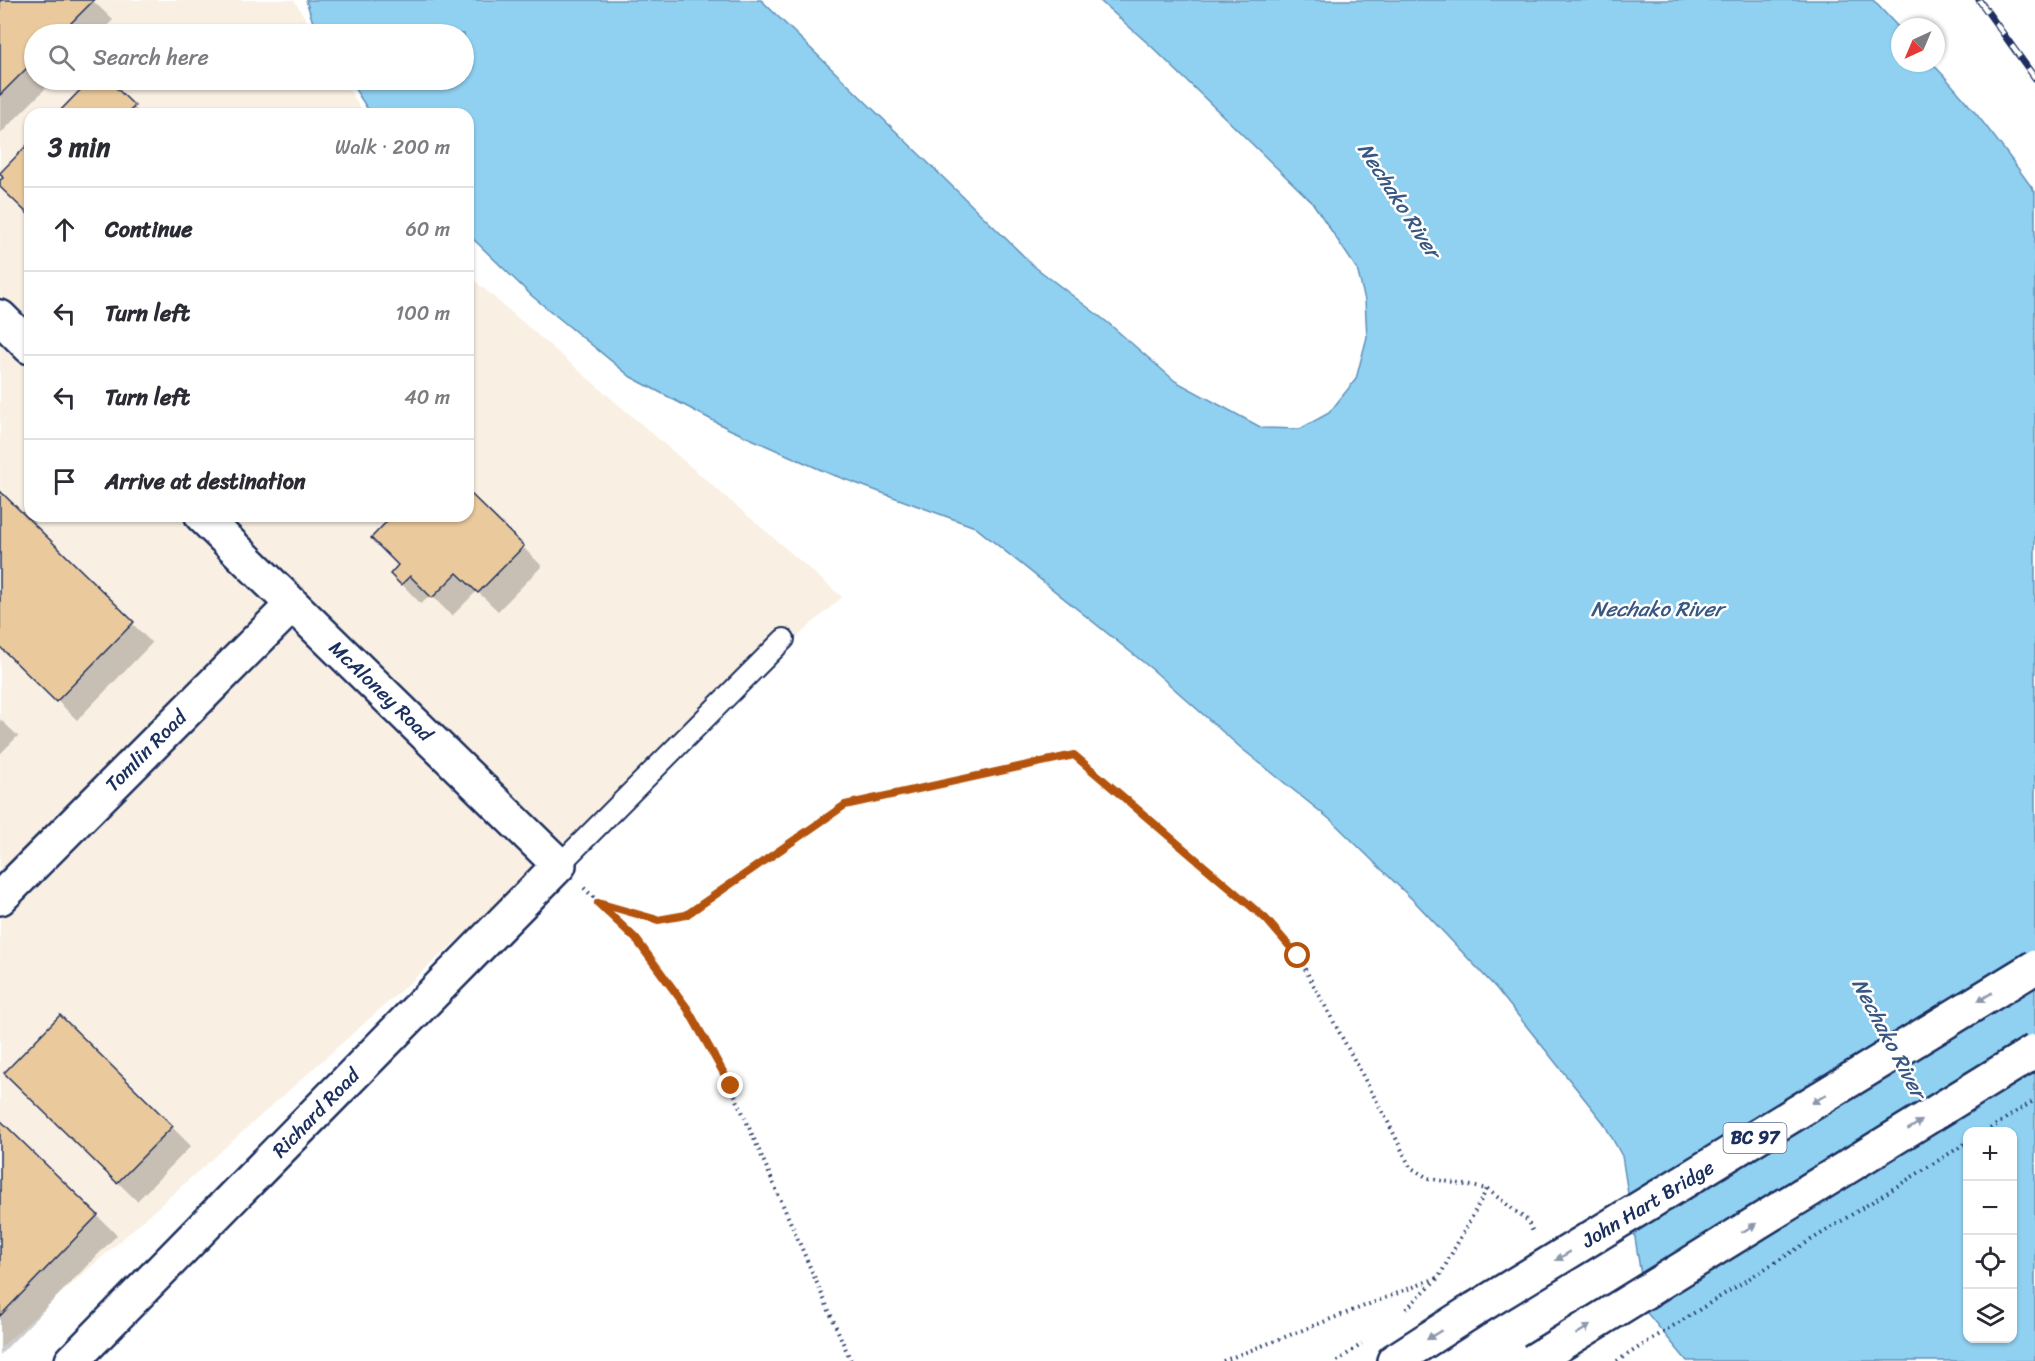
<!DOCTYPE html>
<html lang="en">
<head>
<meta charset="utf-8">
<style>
  body { margin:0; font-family:Sriracha,sans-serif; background:#f2f2f3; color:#2b2b33 }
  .controls { position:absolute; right:18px; bottom:18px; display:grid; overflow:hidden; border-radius:12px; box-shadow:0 2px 4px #0004 }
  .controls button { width:54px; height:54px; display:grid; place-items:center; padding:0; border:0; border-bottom:2px solid #e1e1e2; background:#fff; color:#2b2b33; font:30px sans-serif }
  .compass { position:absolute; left:1891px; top:18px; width:54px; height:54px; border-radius:50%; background:#fff; box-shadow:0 2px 4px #0004; rotate:224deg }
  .stop { position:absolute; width:18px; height:18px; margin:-14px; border:4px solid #b45309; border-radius:50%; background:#fff }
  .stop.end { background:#b45309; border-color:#fff; box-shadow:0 2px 6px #0008 }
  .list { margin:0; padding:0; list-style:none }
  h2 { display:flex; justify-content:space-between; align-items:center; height:78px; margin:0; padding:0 24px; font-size:26px }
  h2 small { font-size:20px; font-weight:400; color:#7c7c81 }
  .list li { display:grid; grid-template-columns:39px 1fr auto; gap:18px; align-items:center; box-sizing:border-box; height:84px; padding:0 24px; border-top:2px solid #e1e1e2 }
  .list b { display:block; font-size:22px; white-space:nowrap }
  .list em { font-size:20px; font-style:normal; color:#7c7c81 }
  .icon { flex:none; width:33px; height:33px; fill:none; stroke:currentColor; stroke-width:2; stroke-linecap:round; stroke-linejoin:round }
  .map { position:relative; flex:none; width:2035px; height:1361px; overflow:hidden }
  .search { position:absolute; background:#fff; box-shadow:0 2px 4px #0004; left:24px; top:24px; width:450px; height:66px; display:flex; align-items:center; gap:15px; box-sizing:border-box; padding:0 21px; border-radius:33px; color:#7c7c81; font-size:22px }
  .panel { position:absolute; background:#fff; box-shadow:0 2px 4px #0004; left:24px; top:108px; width:450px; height:414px; border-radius:18px }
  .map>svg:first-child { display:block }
</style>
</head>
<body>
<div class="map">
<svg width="2035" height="1361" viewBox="0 0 2035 1361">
  <rect width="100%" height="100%" fill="#fff"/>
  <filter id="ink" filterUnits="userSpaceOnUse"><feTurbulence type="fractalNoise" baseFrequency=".0167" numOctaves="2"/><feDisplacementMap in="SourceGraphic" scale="12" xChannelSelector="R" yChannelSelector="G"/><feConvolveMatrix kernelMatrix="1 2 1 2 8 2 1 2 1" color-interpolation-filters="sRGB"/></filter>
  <g filter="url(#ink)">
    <path fill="#f9efe2" d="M0,0h294l21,34h-281v46h309l21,34h-334v402h438v-241l374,322 -842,751z"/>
    <path fill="#90d1f2" stroke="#6190b7" stroke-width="1.5" fill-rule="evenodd" d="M306,0h455l274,267 72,55 68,59 87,47 38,1 29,-16 27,-34 11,-42 -2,-37 -8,-31 -45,-67 -160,-155 -53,-47h774l27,29v34h32c38,40 71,84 103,129v1169h-348l-40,-48 -25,-157 -19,-34 -107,-134 -80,-85 -84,-82 -91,-73 -88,-78 -178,-143 -147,-54 -99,-44 -98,-52 -99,-81 -64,-62v-120h-97l-22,-34h115v-46h-145l-5,-8zM1968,1132h44v206h-44z"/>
    <path fill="#0003" d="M0,0h92l21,20 -14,14h-65v46h20l-54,54z
      M92,80h13l36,34h-82z
      M0,493l152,150 -75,77 -77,-75z
      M468,493l74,73 -44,45 -21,-20 -25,25 -21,-21 -10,9 -29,-30 8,-9 -6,-49h74z
      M0,719l18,17 -18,18z
      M25,1092l147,35 19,19 -54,55z
      M0,1122l117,113 -117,120z"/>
    <path fill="#eaca9d" stroke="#1b2f5e" stroke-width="1.5" d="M0,0h94l-34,34h-26v27l-34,34z
      M90,80h18l27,26 -8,8h-70z
      M30,142v74l-30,-29v-7l3,-2 -3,-5z
      M0,491l134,131 -78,80 -56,-55z
      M468,491l56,55 -46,47 -21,-20 -25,25 -22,-22 -9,9 -11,-11 8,-9 -27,-27 21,-22h76z
      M60,1015l113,111 -56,57 -113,-110z
      M0,1120l98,95 -98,101z"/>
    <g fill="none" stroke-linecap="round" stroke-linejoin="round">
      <g stroke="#1b2f5e" stroke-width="24">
        <path id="service" d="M559,865l225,-226"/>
      </g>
      <g stroke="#1b2f5e" stroke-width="38">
        <path id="minor" d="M0,317l30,30
          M0,898l292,-293
          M72,1361l487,-496 -357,-349"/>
      </g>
      <g stroke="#1b2f5e" stroke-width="38">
        <path id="trunk" d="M1394,1361l81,-52"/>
      </g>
      <path stroke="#1b2f5e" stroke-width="4" stroke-dasharray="1.5 4.5" stroke-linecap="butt" d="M584,888l52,51 51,69 44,78 120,275
        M599,903l59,17 28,-4 159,-111 229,-50 192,164 32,37 91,168 21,43 18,11 59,11 40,31 7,14
        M1985,1132l50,-32
        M1406,1309l33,-32 48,-88
        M1223,1361l216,-84
        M1337,1361l25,-17
        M1617,1361l351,-219"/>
      <use href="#service" stroke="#fff" stroke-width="20"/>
      <use href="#minor" stroke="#fff" stroke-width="33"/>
      <use href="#trunk" stroke="#fff" stroke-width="33"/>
      <g stroke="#1b2f5e" stroke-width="7">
        <path id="rail" d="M1979,0l56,78"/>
      </g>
      <use href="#rail" stroke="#fff" stroke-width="4.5" stroke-dasharray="14" stroke-linecap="butt"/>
      <g stroke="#1b2f5e" stroke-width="38" stroke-linecap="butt">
        <path id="trunk-bridge" d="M1475,1309l560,-342
          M1533,1361l502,-310"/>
      </g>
      <use href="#trunk-bridge" stroke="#fff" stroke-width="33"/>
    </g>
    <defs><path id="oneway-solid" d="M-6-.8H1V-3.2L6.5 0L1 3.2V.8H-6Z" transform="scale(1.5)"/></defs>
    <g fill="#8d97ae">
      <use href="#oneway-solid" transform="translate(1985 997) rotate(149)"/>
      <use href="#oneway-solid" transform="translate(1819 1099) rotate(149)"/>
      <use href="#oneway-solid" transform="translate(1915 1125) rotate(-32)"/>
      <use href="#oneway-solid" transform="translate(1749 1228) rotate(-32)"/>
      <use href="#oneway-solid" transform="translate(1563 1256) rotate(149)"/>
      <use href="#oneway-solid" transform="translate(1583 1330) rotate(-32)"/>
      <use href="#oneway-solid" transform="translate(1434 1335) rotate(148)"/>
    </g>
  </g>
  <g fill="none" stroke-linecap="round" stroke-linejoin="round" filter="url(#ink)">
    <path stroke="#b45309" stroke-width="8" d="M731,1086l-44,-78 -51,-69 -38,-36 60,17 28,-5 159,-110 229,-50 192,164 32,37"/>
  </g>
  <g text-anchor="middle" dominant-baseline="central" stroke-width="5" stroke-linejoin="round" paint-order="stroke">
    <rect fill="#fff" stroke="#5f6d8e" stroke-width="1.5" x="1723.5" y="1123" width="63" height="30" rx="4.5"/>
    <g font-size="18" font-weight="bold" fill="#1b2f5e">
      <text x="1755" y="1138">BC 97</text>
    </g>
    <g font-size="20" fill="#1b2f5e" stroke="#fff">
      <text transform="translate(381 691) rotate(44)">McAloney Road</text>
      <text transform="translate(146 751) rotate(-45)">Tomlin Road</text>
      <text transform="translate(316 1113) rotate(-46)">Richard Road</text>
      <text transform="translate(1648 1204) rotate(-31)">John Hart Bridge</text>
    </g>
    <g font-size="21" font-style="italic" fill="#385883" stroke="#fff">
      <text transform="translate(1399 200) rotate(57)">Nechako River</text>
      <text x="1657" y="609">Nechako River</text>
      <text transform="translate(1889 1038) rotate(62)">Nechako River</text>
    </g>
  </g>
</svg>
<div class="controls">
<button>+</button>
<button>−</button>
<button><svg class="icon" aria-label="locate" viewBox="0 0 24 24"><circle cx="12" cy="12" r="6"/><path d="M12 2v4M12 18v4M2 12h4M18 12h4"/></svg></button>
<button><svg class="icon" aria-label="layers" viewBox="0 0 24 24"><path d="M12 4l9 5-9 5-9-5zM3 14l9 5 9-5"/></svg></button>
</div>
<svg class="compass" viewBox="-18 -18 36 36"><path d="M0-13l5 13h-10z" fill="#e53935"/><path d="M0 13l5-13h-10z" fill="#7c7c81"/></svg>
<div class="stop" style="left:1298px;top:956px"></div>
<div class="stop end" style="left:731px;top:1086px"></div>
<div class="search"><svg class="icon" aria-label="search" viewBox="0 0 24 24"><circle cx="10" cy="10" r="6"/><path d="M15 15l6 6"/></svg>Search here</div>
<section class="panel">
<h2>3 min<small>Walk · 200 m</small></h2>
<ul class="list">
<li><svg class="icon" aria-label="ahead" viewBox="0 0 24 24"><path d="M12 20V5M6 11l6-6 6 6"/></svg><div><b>Continue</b></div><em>60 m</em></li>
<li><svg class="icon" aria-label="left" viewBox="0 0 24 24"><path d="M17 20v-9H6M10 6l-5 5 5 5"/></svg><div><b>Turn left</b></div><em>100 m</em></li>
<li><svg class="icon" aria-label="left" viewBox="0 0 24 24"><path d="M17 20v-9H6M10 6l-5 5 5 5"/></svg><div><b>Turn left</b></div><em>40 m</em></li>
<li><svg class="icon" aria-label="arrive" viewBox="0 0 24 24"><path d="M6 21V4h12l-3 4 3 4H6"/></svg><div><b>Arrive at destination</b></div></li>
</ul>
</section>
</div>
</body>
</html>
